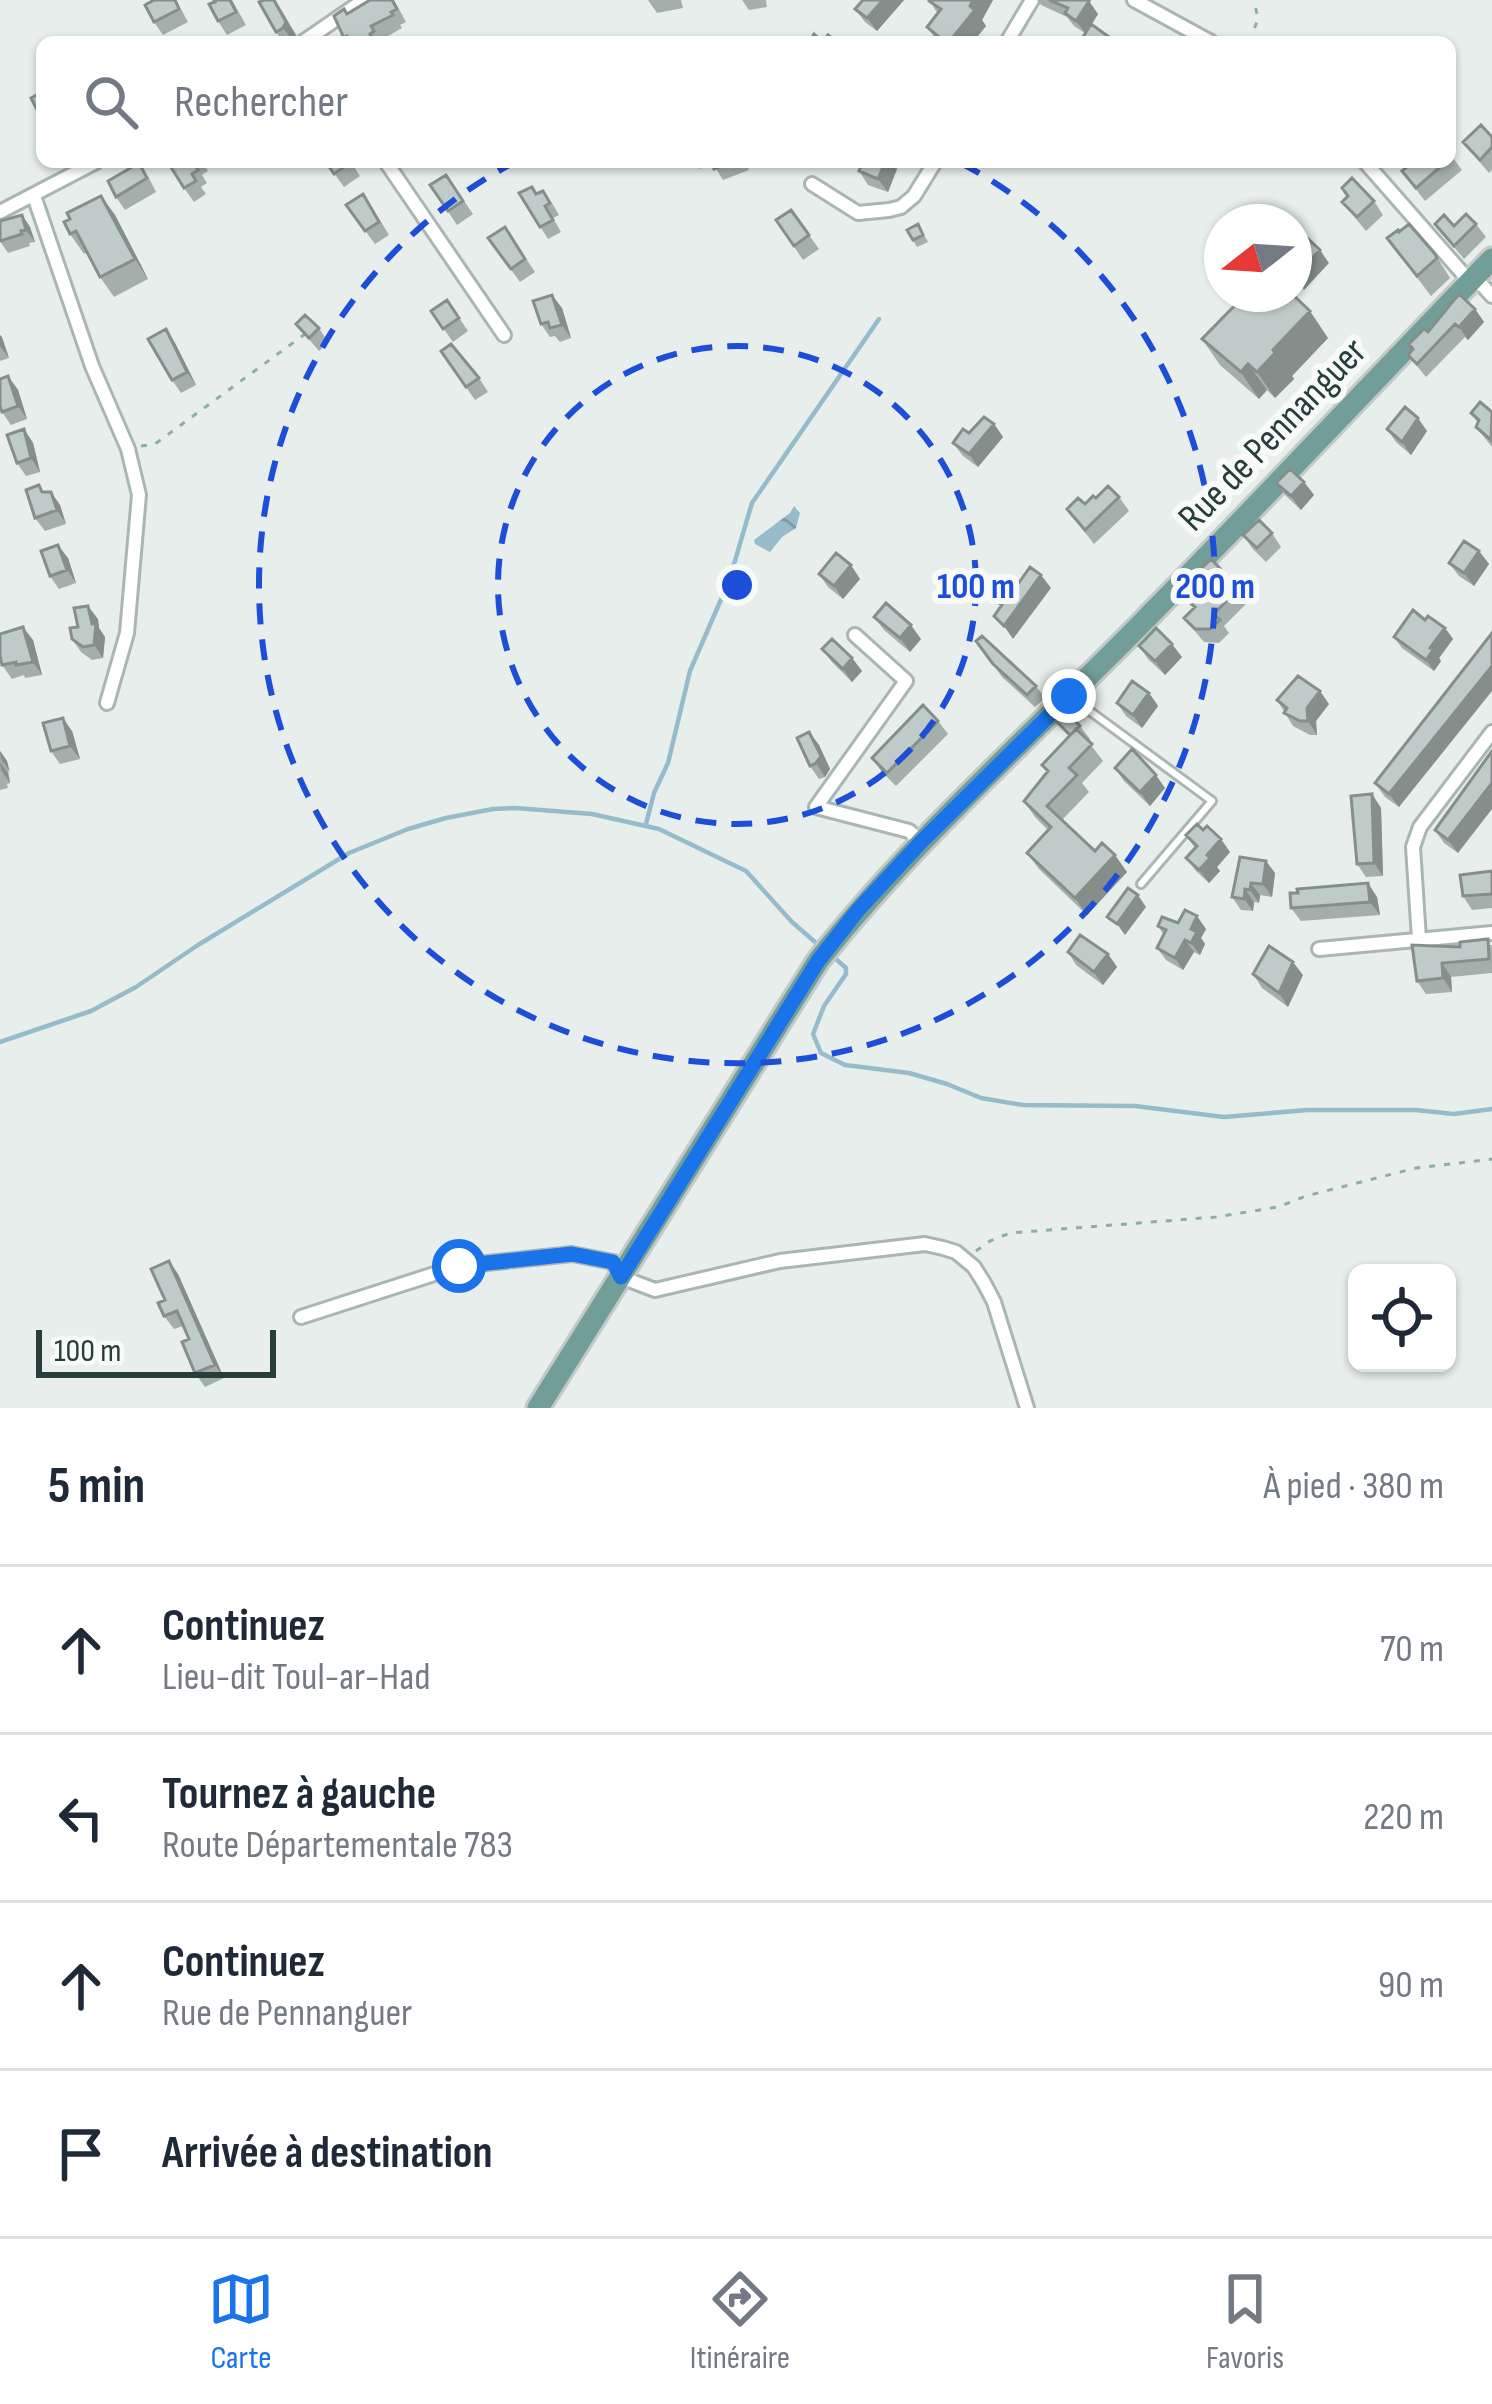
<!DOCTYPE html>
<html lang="fr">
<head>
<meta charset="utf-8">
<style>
  body { margin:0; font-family:"Sofia Sans Condensed",sans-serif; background:#f2f2f3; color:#1f2937 }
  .controls { position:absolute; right:36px; bottom:36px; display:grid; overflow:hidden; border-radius:18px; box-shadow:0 3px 9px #0004 }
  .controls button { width:108px; height:108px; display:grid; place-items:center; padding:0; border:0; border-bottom:3px solid #e0e1e3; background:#fff; color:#1f2937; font:60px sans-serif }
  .compass { position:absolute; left:1204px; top:204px; width:108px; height:108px; border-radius:50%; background:#fff; box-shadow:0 3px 9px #0004; rotate:253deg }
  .scale { position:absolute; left:36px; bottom:30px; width:240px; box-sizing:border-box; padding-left:12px; border:6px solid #273e3b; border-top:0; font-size:33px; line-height:42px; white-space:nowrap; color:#273e3b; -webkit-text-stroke:9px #f7faf9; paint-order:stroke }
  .stop { position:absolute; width:36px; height:36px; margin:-27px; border:9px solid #1a73e8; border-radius:50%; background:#fff }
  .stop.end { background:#1a73e8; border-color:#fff; box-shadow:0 3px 12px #0008 }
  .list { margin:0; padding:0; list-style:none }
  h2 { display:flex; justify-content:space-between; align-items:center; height:156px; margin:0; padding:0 48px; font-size:51px }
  h2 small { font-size:39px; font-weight:400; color:#747a83 }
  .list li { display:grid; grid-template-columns:78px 1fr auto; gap:36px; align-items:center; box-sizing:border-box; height:168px; padding:0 48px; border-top:3px solid #e0e1e3 }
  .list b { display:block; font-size:45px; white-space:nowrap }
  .list p { margin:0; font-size:39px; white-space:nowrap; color:#747a83 }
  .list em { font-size:39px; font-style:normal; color:#747a83 }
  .icon { flex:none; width:66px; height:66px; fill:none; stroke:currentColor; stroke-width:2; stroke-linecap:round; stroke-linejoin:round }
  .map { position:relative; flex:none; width:1492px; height:1408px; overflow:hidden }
  .search { position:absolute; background:#fff; box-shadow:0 3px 9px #0004; left:36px; right:36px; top:36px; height:132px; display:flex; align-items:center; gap:30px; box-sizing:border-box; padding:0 42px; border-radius:18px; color:#747a83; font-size:45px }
  .sheet { height:828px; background:#fff }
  nav { display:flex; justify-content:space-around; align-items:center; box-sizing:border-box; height:168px; border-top:3px solid #e0e1e3; background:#fff; font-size:33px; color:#747a83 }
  nav a { display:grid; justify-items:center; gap:6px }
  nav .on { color:#1a73e8 }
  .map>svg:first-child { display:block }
</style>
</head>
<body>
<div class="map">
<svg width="1492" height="1408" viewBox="0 0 1492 1408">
  <defs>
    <pattern id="water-waves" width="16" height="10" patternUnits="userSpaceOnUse" patternTransform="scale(3)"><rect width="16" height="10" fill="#96bccc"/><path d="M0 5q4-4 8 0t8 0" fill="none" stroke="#7a9aa7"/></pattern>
  </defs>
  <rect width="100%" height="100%" fill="#e7eeec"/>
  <path fill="url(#water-waves)" d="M794,506l6,7 -4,15 -14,9 -12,15 -15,-8 -1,-4 36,-27z"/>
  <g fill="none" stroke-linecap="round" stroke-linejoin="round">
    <path stroke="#96bccc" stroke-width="4.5" d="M646,824l8,-31 14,-30 22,-92 39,-90 23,-78 127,-184
      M837,960l9,8v6l-22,32 -11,28 8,19 24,12 64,8 38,11 34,14 42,7 112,1 89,11 83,-7h109l38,4 38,-5
      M0,1042l91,-31 45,-24 62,-42 151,-92 59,-24 38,-11 47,-9 22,-1 77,6 67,15 87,42 46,51 23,20"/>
    <g stroke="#aab6b3" stroke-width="12">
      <path id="lane" d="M1072,698l140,103 -71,83"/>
    </g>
    <g stroke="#aab6b3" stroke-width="18">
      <path id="street" d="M1134,0l77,42
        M303,42l61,-42
        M1007,42l25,-42
        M386,162l118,173
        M1365,162l99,113 19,11 9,10
        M812,184l46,29 31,-3 12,-3 13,-11 21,-34
        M34,196l58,170 36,83 11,46 -12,138 -20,70
        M0,212l96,-50
        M855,635l51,46 -90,126 93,24 12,11
        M1419,939l-6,-92 7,-20 72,-95
        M1319,949l173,-16
        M301,1317l158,-51 113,-12 41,8 8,15 34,13 125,-29 145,-17 18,4 13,4 18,15 10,16 10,19 33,106"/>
    </g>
    <g stroke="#c3c9c8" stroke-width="27">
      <path id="primary" d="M538,1408l280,-447c96,-122 213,-225 321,-335 119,-121 235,-245 353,-367"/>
    </g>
    <path stroke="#8baea8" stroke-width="3" stroke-dasharray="6 9" stroke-linecap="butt" d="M1249,42l9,-23 -4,-19
      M141,446l14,-2 150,-110
      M976,1251l14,-10 20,-8 206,-16 62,-10 28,-11 110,-28 76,-9"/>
    <use href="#lane" stroke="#fff" stroke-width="6"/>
    <use href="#street" stroke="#fff" stroke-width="12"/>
    <use href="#primary" stroke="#719e99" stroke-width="21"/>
  </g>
  <path fill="#a4afac" d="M154,0h22l12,22 -25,13 -9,-13z
    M214,0h18l14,25 -19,10 -9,-14z
    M394,0l12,22 -6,3 2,3 -21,12 1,2h-35l-3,-4 3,-24z
    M648,0h33l2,8 -26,5z
    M742,0h24l1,7 -18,3z
    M863,0h41l-27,31 -12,-9 -10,-13z
    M929,0h64l-11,20 4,6 -13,16h-35l-11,-15 11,-13z
    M1037,0h50l11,14 -13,19 -11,-7 -7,-9 -26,-12z
    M281,9l15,26 -5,7h-8l-7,-10z
    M1492,137v33l-3,3 -26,-31z
    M1450,154l12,16 -37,31 -23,-30 11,-9h37z
    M172,162h31l5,9 -6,4 5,8 -6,4 5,7 -12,8 -10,-14z
    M326,162h25l9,14 -16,11z
    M695,162h17l-12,7z
    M712,162h34l3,8 -26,10z
    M863,162h30l4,7 -9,23 -20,-7 -9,-14z
    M446,175l27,39 -16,11 -27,-40z
    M148,176l8,16 -31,18 -9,-13z
    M1342,188l32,13 9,14 -17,16 -24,-29 5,-5z
    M519,193l18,1 15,9 7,12 -6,3 8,14 -13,7z
    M101,196l14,19 33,64 -34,18 -14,-20 -13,-25 -3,2 -14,-20z
    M346,205l26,2 17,28 -14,9z
    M791,210l28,39 -16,11 -27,-40z
    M22,215l8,12 5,15 -6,1 1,3 -22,7 -8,-12z
    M918,224l10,18 -11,5 -4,-7z
    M1435,224l19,2 22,-2 10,13 -22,22z
    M505,227l30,45 -15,10 -32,-44z
    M1387,238l48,16 15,24 -19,18z
    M447,300l21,31 -15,11 -22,-31z
    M562,308l9,30 -11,4 -5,-6 -5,1 -9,-13z
    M1475,309l9,13 -16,18 -3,-3 -39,40 -18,-22 4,-5 -3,-6 19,-12z
    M296,324l23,4 9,14 -9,9z
    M166,329l9,14 21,42 -15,8 -9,-13z
    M0,335l9,23 -9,3z
    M1328,338l-36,38 2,3 -19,19 -8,-8 -8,9 -39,-34 -18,-26z
    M441,351l38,27 9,14 -13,8z
    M8,376l10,14 9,29 -16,6 -9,-13z
    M1492,412v35l-16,-20 2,-4 -7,-10z
    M994,424l9,13 -25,30 -15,-11 -10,-13 16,-10z
    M24,429l9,14 7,29 -14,4 -9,-13z
    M1387,429l40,2 -16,24 -15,-13z
    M1304,482l10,13 -13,15 -15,-14 -10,-13z
    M44,492h7l9,13 6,19 -21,7 -10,-13z
    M1119,497l10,14 -35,33 -27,-35 18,-5 11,-6z
    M1272,533l9,14 -15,15 -14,-14 -9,-13z
    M1479,551l10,13 -15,22 -15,-10 -10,-13z
    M68,558l8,25 -17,6 -9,-13z
    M1201,569l38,19 10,13 -25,25 5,7 -10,10 -15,-1 -20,-24 10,-10 -4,-5 19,-18z
    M819,574l41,5 -17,20 -15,-12z
    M874,617l47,22 -11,13 -26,-22z
    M98,619l1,9 6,9 -2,21 -11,2 -11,-8 -9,-13 6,-12z
    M1425,620l20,8 8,11 -14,19 2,3 -7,10 -32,-23 -8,-11z
    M1492,633l-93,174 -14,-10 -10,-14z
    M33,640l9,35 -17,3 -1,-3 -12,4 -10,-14z
    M976,641l60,45 9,12 -10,9 -33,-30z
    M1139,646l43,11 -17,18 -17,-16z
    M822,649l30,9 10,13 -10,11 -20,-20z
    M1149,693l9,13 -16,22 -16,-12 -9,-13z
    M1277,700l52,4 -13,17 1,14h-7l-17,-9z
    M1055,720l25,6 10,13 -2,2 15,20 -21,22 7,9 -27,28 33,31 32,21 -40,43 -48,-46 -12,-16 21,-23 -13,-13 -11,-16 23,-29 -5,-7 27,-28z
    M938,721l10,13 -52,52 -15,-15 -9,-13z
    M72,731l8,28 -20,5 -9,-13z
    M809,732l10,13 11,24 -5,8 -6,2 -9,-13z
    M0,751l7,10 3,22 -3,1 1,4 -8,2z
    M1488,755l-30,98 -14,-10 -9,-13z
    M1115,768l50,20 -15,18 -26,-25z
    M1372,794l9,14 2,68 -17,1 -9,-13z
    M1186,835l44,17 -13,15 3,4 -11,12 -13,-12 -10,-13 9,-10z
    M1240,857l35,16 -3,24 -12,-2 -1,8 -5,-1 -1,9 -12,-1 -9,-13z
    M1492,871v37l-20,2 -9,-14z
    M1377,897l3,18 -79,6 -10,-13z
    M1178,923l28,6 -5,9 4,6 -5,11 -6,-3 -11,18 -17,-10 -9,-12 7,-13 -6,-9z
    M1492,945v28l-41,4 1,15 -26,2 -9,-13 43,-34z
    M1068,952l40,2 9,13 -14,18 -27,-20z
    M1253,974l50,1 -15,32 -26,-19z
    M169,1261l9,13 46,104 -19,9 -10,-14 -6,-34 -6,-13 -9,3 -10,-13z"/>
  <path fill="#868e8c" d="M274,0l22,35 -3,6 -10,-13z
    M883,0h21l-27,31 -10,-13z
    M973,0h20l-11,20 4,6 -13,16h-24z
    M1089,1l9,13 -12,20 -10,-13z
    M885,162h8l4,7 -9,23 -10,-13z
    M101,196l14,19 33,64 -13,-20z
    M22,215l8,12 5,15 -9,-12z
    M1320,250l9,13 -25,27 -9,-14z
    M552,295l10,13 9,30 -9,-13z
    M1475,309l9,13 -16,18 -9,-13z
    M1310,311l18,27 -36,38 2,3 -19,19 -18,-26 16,-22z
    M166,329l9,14 21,42 -9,-13z
    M0,335l2,2 7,21 -9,-12z
    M1248,364l19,26 -8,9 -18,-27z
    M8,376l10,14 9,29 -9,-13z
    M1418,418l9,13 -16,24 -9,-13z
    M994,424l9,13 -25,30 -9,-13z
    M24,429l9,14 7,29 -9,-14z
    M1304,482l10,13 -13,15 -10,-14z
    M51,492l9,13 6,19 -9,-14z
    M58,545l10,13 8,25 -9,-13z
    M1479,551l10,13 -15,22 -10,-13z
    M851,565l9,14 -17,20 -9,-13z
    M1041,575l10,13 -38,51 -9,-13z
    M88,606l10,13 1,9 6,9 -2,21 -9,-13z
    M911,625l10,14 -11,13 -10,-14z
    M23,627l10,13 9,35 -9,-13z
    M1445,628l8,11 -14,19 2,3 -7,10 -8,-11 4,-12z
    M1172,644l10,13 -17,18 -10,-14z
    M852,658l10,13 -10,11 -9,-13z
    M1492,666v25l-93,116 -10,-13z
    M1320,691l9,13 -13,17 1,14 -9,-14 -1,-13z
    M1149,693l9,13 -16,22 -9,-13z
    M63,718l9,13 8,28 -10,-13z
    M809,732l10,13 11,24 -5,8 -9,-14z
    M0,751l7,10 3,11 -9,-13z
    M0,762l8,11 2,10 -9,-13z
    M1156,775l9,13 -15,18 -10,-14z
    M1492,783v26l-34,44 -10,-13z
    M1372,794l9,14 2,68 -9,-13z
    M1221,839l9,13 -13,15 3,4 -11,12 -10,-13 8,-15z
    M1115,855l12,17 -40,43 -12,-17z
    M1266,861l9,12 -3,24 -9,-13z
    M1251,883l9,12 -1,8 -9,-13z
    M1368,883l9,14 3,18 -10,-13z
    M1245,889l9,13 -1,9 -9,-12z
    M1138,895l8,12 -21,28 -8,-11z
    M1197,916l9,13 -5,9 4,6 -5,11 -9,-12v-14z
    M1185,940l9,12 -11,18 -8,-12z
    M1108,954l9,13 -14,18 -9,-13z
    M1293,962l10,13 -15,32 -9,-14z
    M1442,963l9,14 1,15 -9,-14z
    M169,1261l9,13 46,104 -9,-13z"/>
  <path fill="#bfcbc8" stroke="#868e8c" stroke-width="3" d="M154,0h21l4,9 -25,13 -9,-17z
    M214,0h16l6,12 -18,9 -9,-17 6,-2z
    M264,0h10l12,22 -3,6 -7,4 -17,-30z
    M370,0h22l5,9 -6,3 2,3 -22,11 3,5 -4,3 2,3 -9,5h-11l-5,-6 -3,2 -10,-22 10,-7 3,5z
    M863,0h20l-16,18 -12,-9z
    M929,0h44l-3,6 5,4 -26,32h-4l-18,-15 14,-18 -12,-8z
    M1049,0h38l2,1 -13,20 -11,-8 3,-5z
    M1091,24l25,18h-36z
    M814,34l9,8 5,-7 9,7h-28z
    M42,92v21l-2,2 -9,-17z
    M1481,125l11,12v10l-12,13 -17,-18z
    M172,162h21l5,8 -6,4 4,7 -12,7 -15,-24z
    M326,162h25l-17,12z
    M712,162h19l-17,7z
    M863,162h22l-7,17 -19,-8z
    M1413,162h33l-30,26 -14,-17z
    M139,163l8,15 -31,19 -8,-16z
    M446,175l17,26 -15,10 -18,-26z
    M1352,178l22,23 -17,16 -15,-15 6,-6 -6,-8z
    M532,187l4,7 7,-3 7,12 -5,3 8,14 -13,7 -21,-34z
    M363,194l16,28 -14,9 -19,-26z
    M101,196l34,63 -35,18 -24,-46 -6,3 -6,-12 6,-3 -3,-6z
    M791,210l18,25 -15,11 -18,-26z
    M1466,214l10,10 -22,22 -19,-22 9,-9 10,11z
    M22,215l4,15 -5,1 1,3 -22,7v-20z
    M918,224l5,11 -10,5 -6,-10z
    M1409,224l26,30 2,4 -20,18 -30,-38 11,-8 1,2z
    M505,227l20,32 -14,10 -23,-31z
    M1304,235l16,15 -25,26 -1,-31z
    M1246,294h46l18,17 -37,39 2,3 -18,19 -9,-8 -7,8 -39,-33z
    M1459,294l16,15 -16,18 -4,-3 -38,40 -9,-9 5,-6 -4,-5 15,-15 4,3z
    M552,295l10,30 -12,3 -2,-6 -7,2 -8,-23z
    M447,300l12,18 -16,11 -12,-18z
    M305,315l14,13 -10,10 -13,-14z
    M166,329l21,43 -15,8 -24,-41z
    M451,344l28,34 -13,9 -25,-36z
    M8,376l10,30 -16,6 -2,-6v-27z
    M1480,402l12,10 -1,28 -15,-13 3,-7 -8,-7z
    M1405,407l13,11 -16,24 -15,-13z
    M984,417l10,7 -25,30 -16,-11 10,-14 6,4z
    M24,429l7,29 -14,5 -10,-28z
    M1290,469l14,13 -13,14 -15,-13z
    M39,485l3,7h9l6,18 -22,8 -9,-28z
    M1108,486l11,11 -34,33 -18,-21 11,-11 7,6 8,-8 3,2z
    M1259,520l13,13 -15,15 -14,-13z
    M1464,541l15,10 -15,22 -15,-10z
    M58,545l9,25 -17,6 -9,-25z
    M836,553l15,12 -17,21 -15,-12z
    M1211,559l28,29 -25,26 6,6 -10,9h-15l-11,-11 11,-11 -5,-4 20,-19 -7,-7 3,-3 -5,-5z
    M1030,567l11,8 -37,51 -10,-10 8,-11 -6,-4 15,-22 7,5z
    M886,603l25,22 -11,13 -26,-21z
    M88,606l4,18 4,-1 -2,22 -11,2 -11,-8 -2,-11 8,-1 -4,-19z
    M1413,610l12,10 3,-4 17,12 -15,20 3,2 -7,10 -32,-23z
    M23,627l10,35 -17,3v-3l-14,3 -2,-9v-22z
    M1156,628l16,16 -17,17 -16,-15z
    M1492,633v33l-103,128 -14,-11z
    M982,636l54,50 -9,9 -34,-31 -17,-23z
    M832,639l20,19 -9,11 -21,-20z
    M1298,676l22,15 -13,17 1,13h-8l-16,-8 3,-5 -10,-8z
    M1132,681l17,12 -16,22 -16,-12z
    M923,705l15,16 -51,52 -15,-15z
    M1065,710l15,16 -10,9 -15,-15z
    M63,718l7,28 -19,5 -8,-28z
    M1076,729l16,15 -23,24 8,7 -30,31 48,45 7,-8 13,12 -40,43 -48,-45 24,-26 -27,-26 24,-30 -6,-6z
    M809,732l12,24 -5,7 -6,3 -13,-28z
    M1132,749l24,26 -16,17 -25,-24z
    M1492,751v32l-44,57 -13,-10z
    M1372,794l2,69 -17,1 -6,-68z
    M1197,824l6,6 4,-4 14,13 -14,16 3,3 -11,12 -13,-12 11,-12 -11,-11z
    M1240,857l26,4 -3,23 -12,-1 -1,7 -5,-1 -1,10 -12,-2z
    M1492,871v23l-29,2 -3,-21z
    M1368,883l2,19 -79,6 -1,-15h8l-1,-4z
    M1128,888l10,7 -21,29 -10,-7z
    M1185,910l12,6 -6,13 6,3 -6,11 -6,-3 -10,18 -18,-10 9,-18 -8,-4 4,-9 16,6z
    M1080,935l28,19 -14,18 -26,-20z
    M1488,939l1,20 -47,4 1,15 -26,3 -5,-36 48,2v-5z
    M1269,946l24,16 -14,31 -26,-19z
    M169,1261l46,104 -20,8 -13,-31 7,-3 -12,-28 -13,5 -6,-13 7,-3 -14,-31z"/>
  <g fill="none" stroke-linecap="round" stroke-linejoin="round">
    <path stroke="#1a73e8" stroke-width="15" d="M459,1266l113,-12 41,8 8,15 197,-316 40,-51 63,-68 148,-146"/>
  </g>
  <g fill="none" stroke="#1d4ed8" stroke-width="6" stroke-dasharray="21 15">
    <circle cx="737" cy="585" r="239"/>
    <path d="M961 163A478 478 0 1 1 513 163"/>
  </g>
  <g text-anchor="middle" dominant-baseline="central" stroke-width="12" stroke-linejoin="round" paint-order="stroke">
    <g font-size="39" fill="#273e3b" stroke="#f7faf9">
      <text transform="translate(1273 435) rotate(-46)">Rue de Pennanguer</text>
    </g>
  </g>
  <circle cx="737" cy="585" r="18" fill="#1d4ed8" stroke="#f7faf9" stroke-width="6"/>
  <g font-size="36" text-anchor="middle" font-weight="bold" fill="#1d4ed8" stroke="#f7faf9" stroke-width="12" stroke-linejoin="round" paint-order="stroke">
    <text x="976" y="598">100 m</text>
    <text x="1215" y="598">200 m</text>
  </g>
</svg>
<div class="controls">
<button><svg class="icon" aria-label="locate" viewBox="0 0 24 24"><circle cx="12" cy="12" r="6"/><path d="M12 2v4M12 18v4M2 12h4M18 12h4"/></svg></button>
</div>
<svg class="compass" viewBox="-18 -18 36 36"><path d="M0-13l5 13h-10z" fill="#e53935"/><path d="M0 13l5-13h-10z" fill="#747a83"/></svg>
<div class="scale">100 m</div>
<div class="stop" style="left:459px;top:1266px"></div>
<div class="stop end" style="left:1069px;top:696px"></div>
<div class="search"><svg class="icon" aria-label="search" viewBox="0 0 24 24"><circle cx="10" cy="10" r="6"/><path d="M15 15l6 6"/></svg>Rechercher</div>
</div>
<section class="sheet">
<h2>5 min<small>À pied · 380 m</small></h2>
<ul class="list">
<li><svg class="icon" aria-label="ahead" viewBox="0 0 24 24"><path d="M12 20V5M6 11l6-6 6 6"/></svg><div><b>Continuez</b><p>Lieu-dit Toul-ar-Had</p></div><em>70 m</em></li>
<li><svg class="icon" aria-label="left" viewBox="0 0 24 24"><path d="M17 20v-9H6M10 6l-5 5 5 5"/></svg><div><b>Tournez à gauche</b><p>Route Départementale 783</p></div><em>220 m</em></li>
<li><svg class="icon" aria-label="ahead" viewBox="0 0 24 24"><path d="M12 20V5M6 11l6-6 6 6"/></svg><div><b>Continuez</b><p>Rue de Pennanguer</p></div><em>90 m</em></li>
<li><svg class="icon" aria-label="arrive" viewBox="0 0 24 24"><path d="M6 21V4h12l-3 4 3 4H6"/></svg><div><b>Arrivée à destination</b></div></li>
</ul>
</section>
<nav>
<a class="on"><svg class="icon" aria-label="map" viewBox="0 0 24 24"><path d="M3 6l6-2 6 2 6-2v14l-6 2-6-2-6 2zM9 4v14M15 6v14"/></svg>Carte</a>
<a><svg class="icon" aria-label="directions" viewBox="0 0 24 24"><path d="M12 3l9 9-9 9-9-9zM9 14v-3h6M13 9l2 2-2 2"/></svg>Itinéraire</a>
<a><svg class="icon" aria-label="saved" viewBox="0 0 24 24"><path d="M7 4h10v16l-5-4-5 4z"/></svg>Favoris</a>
</nav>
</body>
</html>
